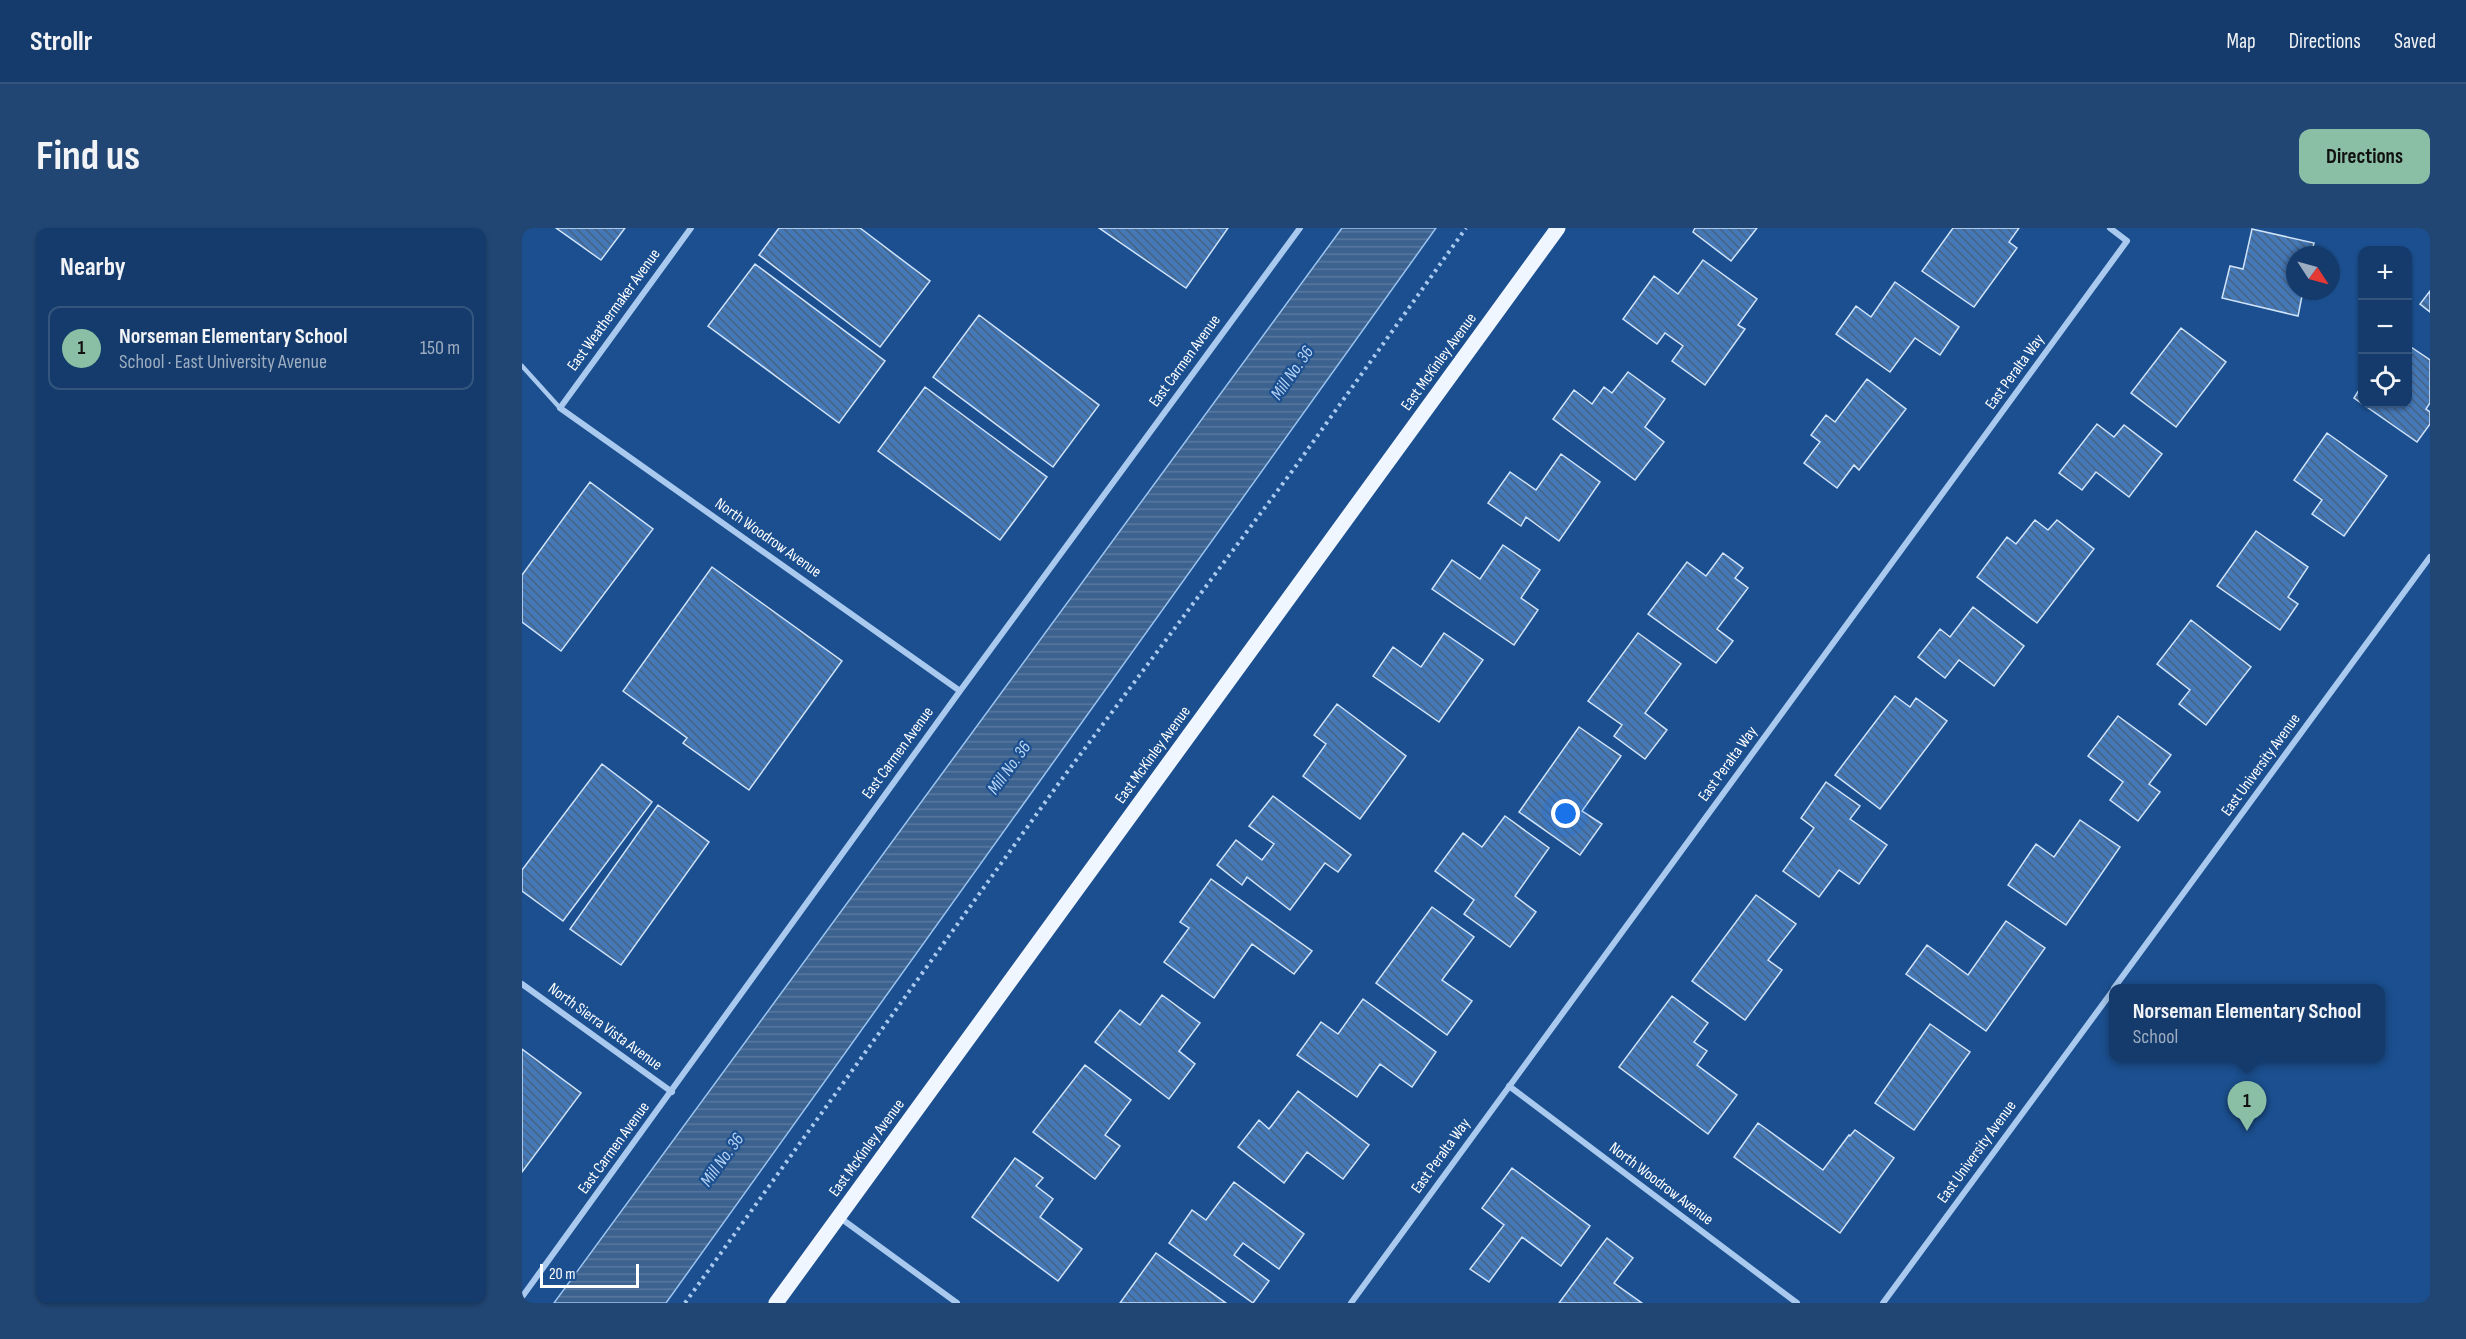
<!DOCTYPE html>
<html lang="en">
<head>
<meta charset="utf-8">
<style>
  body { margin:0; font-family:"Sofia Sans Condensed",sans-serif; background:#214673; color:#f1f3f6 }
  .controls { position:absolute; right:18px; top:18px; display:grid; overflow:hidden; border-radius:12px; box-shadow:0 2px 4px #0004 }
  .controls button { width:54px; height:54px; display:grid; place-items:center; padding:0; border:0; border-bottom:2px solid #33557e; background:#143b6b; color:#f1f3f6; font:30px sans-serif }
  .compass { position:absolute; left:1764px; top:18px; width:54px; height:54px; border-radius:50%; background:#143b6b; box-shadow:0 2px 4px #0004; rotate:126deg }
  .scale { position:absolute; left:18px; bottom:15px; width:99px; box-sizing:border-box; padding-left:6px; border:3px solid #fff; border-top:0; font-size:16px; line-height:21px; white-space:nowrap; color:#fff; -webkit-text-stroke:4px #1b4f8f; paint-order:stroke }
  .you { position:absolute; left:1044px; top:586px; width:21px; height:21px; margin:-15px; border:4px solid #fff; border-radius:50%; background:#1a73e8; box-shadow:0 0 0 9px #1a73e833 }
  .badge { display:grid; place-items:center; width:39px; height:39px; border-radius:50%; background:#8abfa5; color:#111; font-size:20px; font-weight:700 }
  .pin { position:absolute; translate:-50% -50px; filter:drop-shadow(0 2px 3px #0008) }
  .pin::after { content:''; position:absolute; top:32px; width:21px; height:18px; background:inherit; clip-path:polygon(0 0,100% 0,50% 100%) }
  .popup { position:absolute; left:1587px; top:756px; width:276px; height:78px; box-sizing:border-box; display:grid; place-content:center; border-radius:12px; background:#143b6b; filter:drop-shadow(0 2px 4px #0005); font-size:20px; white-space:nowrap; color:#9dadc1 }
  .popup b { font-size:22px; color:#f1f3f6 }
  .popup::after { content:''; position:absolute; left:50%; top:100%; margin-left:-12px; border:12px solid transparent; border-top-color:#143b6b }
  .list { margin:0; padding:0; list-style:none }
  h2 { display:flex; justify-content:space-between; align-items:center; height:78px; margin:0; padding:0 24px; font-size:26px }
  h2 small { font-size:20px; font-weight:400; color:#9dadc1 }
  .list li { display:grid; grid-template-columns:39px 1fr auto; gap:18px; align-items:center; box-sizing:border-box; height:84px; margin:0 12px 12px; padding:0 12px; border:2px solid #33557e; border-radius:12px }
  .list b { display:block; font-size:22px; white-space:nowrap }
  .list p { margin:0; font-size:20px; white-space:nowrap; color:#9dadc1 }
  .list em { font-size:20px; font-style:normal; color:#9dadc1 }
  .icon { flex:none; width:33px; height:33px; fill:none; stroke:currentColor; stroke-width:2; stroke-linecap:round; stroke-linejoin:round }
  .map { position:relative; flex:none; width:1908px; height:1075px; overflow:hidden; border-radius:12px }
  header { display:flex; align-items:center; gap:36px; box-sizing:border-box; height:84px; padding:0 30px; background:#143b6b; border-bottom:2px solid #33557e }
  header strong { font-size:28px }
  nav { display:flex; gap:33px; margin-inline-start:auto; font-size:21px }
  .intro { display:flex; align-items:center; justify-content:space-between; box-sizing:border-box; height:144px; padding:0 36px }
  h1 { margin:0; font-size:42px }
  .button { padding:15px 27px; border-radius:12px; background:#8abfa5; color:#111; font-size:21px; font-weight:700 }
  main { display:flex; gap:36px; padding:0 36px }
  aside { flex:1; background:#143b6b; border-radius:12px; box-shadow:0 2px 4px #0004 }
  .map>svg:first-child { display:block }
</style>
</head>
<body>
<header>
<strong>Strollr</strong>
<nav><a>Map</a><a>Directions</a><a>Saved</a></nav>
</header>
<div class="intro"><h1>Find us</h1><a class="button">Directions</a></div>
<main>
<aside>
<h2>Nearby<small></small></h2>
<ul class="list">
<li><span class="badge">1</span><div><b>Norseman Elementary School</b><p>School · East University Avenue</p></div><em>150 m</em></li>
</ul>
</aside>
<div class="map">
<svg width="1908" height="1075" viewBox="0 0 1908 1075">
  <defs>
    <pattern id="water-rules" width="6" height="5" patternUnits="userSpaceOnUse" patternTransform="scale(1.5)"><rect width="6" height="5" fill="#3c6290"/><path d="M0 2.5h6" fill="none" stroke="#597aa1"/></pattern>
    <pattern id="building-back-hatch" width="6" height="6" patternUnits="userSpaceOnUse" patternTransform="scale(1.5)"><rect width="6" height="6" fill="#4478b7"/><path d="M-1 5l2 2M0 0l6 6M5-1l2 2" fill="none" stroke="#486282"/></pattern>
  </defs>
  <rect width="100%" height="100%" fill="#1b4f8f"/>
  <path fill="url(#water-rules)" stroke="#9cc4f0" stroke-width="1.5" d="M820,0h94l-770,1075h-112z"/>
  <path fill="url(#building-back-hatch)" stroke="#cfe3fa" stroke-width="1.5" d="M34,0h69l-24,32z
    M257,0h81l70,53 -50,66 -121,-92z
    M577,0h129l-42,60z
    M1173,0h62l-26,33 -38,-29z
    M1431,0h66l-10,14 8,6 -43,59 -52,-36z
    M1730,1l62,14 -3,12h-16v36h8l-5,25 -76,-18 8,-32 13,3z
    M1181,32l54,39 -19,26 7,4 -40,56 -33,-24 11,-15 -18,-13 -8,11 -34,-25 31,-43 24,18z
    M233,36l130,97 -46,62 -131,-97z
    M1373,54l64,45 -19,28 -25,-17 -25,34 -54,-38 20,-28 15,11z
    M1908,63v21l-10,-8z
    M457,87l120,90 -46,62 -120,-90z
    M1659,100l45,34 -50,65 -45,-34z
    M1886,117l22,15v43l-4,6 4,3v12l-13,18 -63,-44 8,-13v19h46z
    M1106,144l37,27 -20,28 19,15 -29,38 -82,-61 21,-29 18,14 12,-17 8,6z
    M1345,151l39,30 -47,61 -5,-5 -17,23 -33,-25 16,-21 -9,-7 15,-20 9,7z
    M403,159l122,90 -47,63 -122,-89z
    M1575,196l17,13 10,-12 38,29 -33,43 -33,-25 -14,18 -23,-17z
    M1805,205l60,43 -43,60 -32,-22 10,-14 -28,-20z
    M1039,226l39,28 -41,59 -33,-24 -5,9 -33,-23 22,-31 26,18z
    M68,254l63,47 -92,122 -39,-29v-47z
    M1513,292l13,10 9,-10 37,29 -57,74 -60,-46 30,-40 9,7z
    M1734,303l52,36 -20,30 10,7 -18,26 -63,-44z
    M981,317l37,25 -19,28 17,12 -24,35 -82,-56 20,-29 28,19z
    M1201,325l20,15 -8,10 13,10 -31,41 16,12 -17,22 -68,-49 39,-52 19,14z
    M190,339l130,94 -93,129 -66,-47 4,-5 -64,-47z
    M1451,379l51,39 -30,40 -35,-26 -14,18 -27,-21 22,-28 10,8z
    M1669,392l60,47 -45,58 -27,-21 11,-14 -33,-26z
    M922,405l39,27 -44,62 -66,-46 20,-29 28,20z
    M1116,405l43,31 -36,49 22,17 -22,29 -31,-23 8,-11 -34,-24z
    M1373,468l15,11 6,-9 31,23 -67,88 -45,-34z
    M815,476l69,52 -46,63 -57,-43 23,-32 -12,-9z
    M1596,488l53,39 -22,29 11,8 -22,29 -28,-21 13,-18 -35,-26z
    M1057,499l42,29 -39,55 20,13 -22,31 -61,-43z
    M80,536l50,38 -89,119 -41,-30v-21z
    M1304,554l34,24 -10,13 37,26 -28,39 -20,-14 -20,27 -36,-26 31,-43 -13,-10z
    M751,568l78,59 -13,17 -13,-9 -35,47 -43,-33 -5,8 -25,-20 19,-25 26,20 12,-16 -25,-18z
    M136,577l51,37 -88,123 -51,-36z
    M983,588l44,32 -34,48 21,16 -26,35 -46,-33 10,-14 -39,-29 28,-38 19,14z
    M1558,592l40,27 -54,78 -58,-40 28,-41 18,13z
    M689,651l101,72 -18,23 -42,-30 -38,54 -50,-36 25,-34 -9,-6z
    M1234,667l40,29 -28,36 14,10 -37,50 -53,-39z
    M910,679l42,30 -32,43 30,21 -25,34 -71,-52z
    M1484,693l39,27 -59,83 -80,-57 21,-29 41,30z
    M640,767l38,28 -21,28 16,13 -26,35 -74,-57 25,-32 20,15z
    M1150,768l36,27 -14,19 13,9 -10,14 40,30 -29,39 -89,-67z
    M841,771l73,53 -24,35 -32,-23 -23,33 -60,-42 24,-33 17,12z
    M1408,796l40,28 -56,78 -39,-27z
    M0,821l59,44 -59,79z
    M563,837l46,35 -26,35 15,11 -25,33 -62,-47z
    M776,863l71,54 -26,34 -36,-27 -23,31 -46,-36 21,-27 10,9z
    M1236,895l65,47 26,-35 1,1 5,-6 39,28 -54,75 -106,-76z
    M493,930l28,20 -7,8 17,13 -13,18 42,32 -24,32 -86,-64z
    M990,940l78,58 -29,40 -39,-29 -33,45 -19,-13 34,-44 -22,-17z
    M712,954l70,52 -25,35 -36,-26 -9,12 35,26 -16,22 -84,-60 23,-33 14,10z
    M1085,1010l26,20 -19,25 28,20h-83z
    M634,1025l70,50h-106z"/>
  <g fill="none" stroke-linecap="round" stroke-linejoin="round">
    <path stroke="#a9c9ee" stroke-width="4" stroke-dasharray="3 4.5" stroke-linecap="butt" d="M163,1075l374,-520 234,-313 173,-242"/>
    <path stroke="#a9c9ee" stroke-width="4.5" d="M0,138l38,42"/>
    <path stroke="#a9c9ee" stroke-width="6" d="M169,0l-131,180 400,283
      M0,756l150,108
      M1592,760l316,-431
      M987,858l288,217
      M317,989l118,86
      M0,1069l438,-606 340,-463
      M829,1075l776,-1062 -17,-13
      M1361,1075l231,-314"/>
    <path stroke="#f0f6ff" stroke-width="15" d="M254,1075l782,-1075"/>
  </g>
  <g text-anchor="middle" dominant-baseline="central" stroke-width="4.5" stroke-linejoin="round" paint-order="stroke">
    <g font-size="16" fill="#fff" stroke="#1b4f8f">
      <text transform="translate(92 82) rotate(-54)">East Weathermaker Avenue</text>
      <text transform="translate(663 133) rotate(-54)">East Carmen Avenue</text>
      <text transform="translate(917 134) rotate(-54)">East McKinley Avenue</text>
      <text transform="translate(1493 144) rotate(-54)">East Peralta Way</text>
      <text transform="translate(246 310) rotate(35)">North Woodrow Avenue</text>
      <text transform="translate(376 525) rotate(-54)">East Carmen Avenue</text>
      <text transform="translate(631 527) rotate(-54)">East McKinley Avenue</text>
      <text transform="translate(1206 536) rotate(-54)">East Peralta Way</text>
      <text transform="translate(1739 537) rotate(-54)">East University Avenue</text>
      <text transform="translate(83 799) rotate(36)">North Sierra Vista Avenue</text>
      <text transform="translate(92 920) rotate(-54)">East Carmen Avenue</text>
      <text transform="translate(345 920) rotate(-54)">East McKinley Avenue</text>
      <text transform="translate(1455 924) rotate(-54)">East University Avenue</text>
      <text transform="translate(919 928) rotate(-54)">East Peralta Way</text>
      <text transform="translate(1139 956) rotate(37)">North Woodrow Avenue</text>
    </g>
    <g font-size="18" font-style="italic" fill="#b5d3f5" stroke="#1b4f8f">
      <text transform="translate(770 145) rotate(-55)">Mill No. 36</text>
      <text transform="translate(487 540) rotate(-54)">Mill No. 36</text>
      <text transform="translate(200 932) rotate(-54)">Mill No. 36</text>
    </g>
  </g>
</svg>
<div class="controls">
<button>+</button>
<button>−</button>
<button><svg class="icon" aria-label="locate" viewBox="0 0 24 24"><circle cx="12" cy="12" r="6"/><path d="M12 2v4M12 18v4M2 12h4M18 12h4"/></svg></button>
</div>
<svg class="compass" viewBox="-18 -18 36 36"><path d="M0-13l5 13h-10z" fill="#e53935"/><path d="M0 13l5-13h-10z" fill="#9dadc1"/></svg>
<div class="scale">20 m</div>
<div class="you"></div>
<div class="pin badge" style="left:1725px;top:903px">1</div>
<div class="popup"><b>Norseman Elementary School</b>School</div>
</div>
</main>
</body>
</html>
